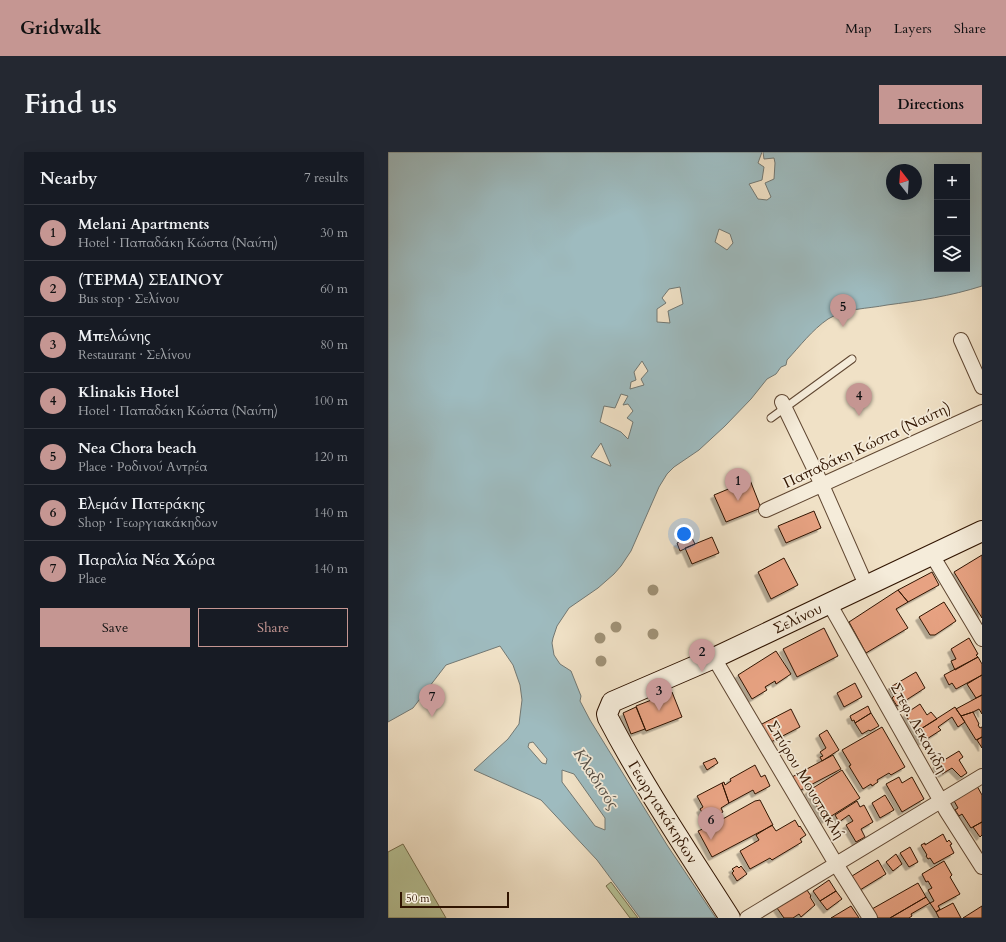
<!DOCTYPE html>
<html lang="en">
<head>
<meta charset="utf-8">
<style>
  body { margin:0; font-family:Cardo,serif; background:#242831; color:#f1f3f6 }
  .controls { position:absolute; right:12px; top:12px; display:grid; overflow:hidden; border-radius:0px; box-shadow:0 4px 16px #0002 }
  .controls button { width:36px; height:36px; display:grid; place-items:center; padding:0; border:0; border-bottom:1px solid #363941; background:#171b24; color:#f1f3f6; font:20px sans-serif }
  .compass { position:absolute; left:498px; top:12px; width:36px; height:36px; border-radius:50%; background:#171b24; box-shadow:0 4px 16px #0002; rotate:343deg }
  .scale { position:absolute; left:12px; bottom:10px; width:109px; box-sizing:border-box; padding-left:4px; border:2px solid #301401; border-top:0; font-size:11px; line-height:14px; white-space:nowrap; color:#301401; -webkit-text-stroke:3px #f5ecda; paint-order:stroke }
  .you { position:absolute; left:296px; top:382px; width:14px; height:14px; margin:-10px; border:3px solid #fff; border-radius:50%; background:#1a73e8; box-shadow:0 0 0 6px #1a73e833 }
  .badge { display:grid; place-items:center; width:26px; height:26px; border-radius:50%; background:#c59692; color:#111; font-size:13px; font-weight:700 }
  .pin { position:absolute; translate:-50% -33px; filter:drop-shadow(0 1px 2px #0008) }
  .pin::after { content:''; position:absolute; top:21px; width:14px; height:12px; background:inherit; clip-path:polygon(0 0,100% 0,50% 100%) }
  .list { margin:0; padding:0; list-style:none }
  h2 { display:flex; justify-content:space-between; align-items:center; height:52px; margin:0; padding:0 16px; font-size:17px }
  h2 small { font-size:13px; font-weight:400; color:#9ea1a6 }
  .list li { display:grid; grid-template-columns:26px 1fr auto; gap:12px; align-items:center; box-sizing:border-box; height:56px; padding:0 16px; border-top:1px solid #363941 }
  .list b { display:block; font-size:15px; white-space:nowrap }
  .list p { margin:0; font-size:13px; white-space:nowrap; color:#9ea1a6 }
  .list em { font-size:13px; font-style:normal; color:#9ea1a6 }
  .actions { display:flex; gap:8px; padding:12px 16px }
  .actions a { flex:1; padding:9px 0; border:1px solid #c59692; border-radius:0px; text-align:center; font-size:14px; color:#c59692 }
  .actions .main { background:#c59692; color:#111 }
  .icon { flex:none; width:22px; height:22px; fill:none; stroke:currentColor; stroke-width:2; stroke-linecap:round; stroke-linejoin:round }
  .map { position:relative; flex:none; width:594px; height:766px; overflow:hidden; border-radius:0px }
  header { display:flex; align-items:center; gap:24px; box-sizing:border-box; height:56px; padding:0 20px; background:#c59692; color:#111 }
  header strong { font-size:19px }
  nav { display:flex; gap:22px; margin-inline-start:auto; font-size:14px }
  .intro { display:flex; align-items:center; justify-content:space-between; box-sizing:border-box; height:96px; padding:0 24px }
  h1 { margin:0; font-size:28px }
  .button { padding:10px 18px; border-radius:0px; background:#c59692; color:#111; font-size:14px; font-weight:700 }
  main { display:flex; gap:24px; padding:0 24px }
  aside { flex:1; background:#171b24; border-radius:0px; box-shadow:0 4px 16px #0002 }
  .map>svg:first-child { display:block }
</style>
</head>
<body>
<header>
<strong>Gridwalk</strong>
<nav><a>Map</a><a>Layers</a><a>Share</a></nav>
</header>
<div class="intro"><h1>Find us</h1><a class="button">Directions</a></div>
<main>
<aside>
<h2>Nearby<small>7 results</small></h2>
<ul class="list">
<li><span class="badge">1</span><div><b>Melani Apartments</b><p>Hotel · Παπαδάκη Κώστα (Ναύτη)</p></div><em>30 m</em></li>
<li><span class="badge">2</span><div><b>(ΤΕΡΜΑ) ΣΕΛΙΝΟΥ</b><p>Bus stop · Σελίνου</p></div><em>60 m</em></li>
<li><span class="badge">3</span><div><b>Μπελώνης</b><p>Restaurant · Σελίνου</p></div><em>80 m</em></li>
<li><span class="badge">4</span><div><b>Klinakis Hotel</b><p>Hotel · Παπαδάκη Κώστα (Ναύτη)</p></div><em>100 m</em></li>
<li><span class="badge">5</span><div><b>Nea Chora beach</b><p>Place · Ροδινού Αντρέα</p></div><em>120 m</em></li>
<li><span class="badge">6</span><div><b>Ελεμάν Πατεράκης</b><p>Shop · Γεωργιακάκηδων</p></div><em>140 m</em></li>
<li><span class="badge">7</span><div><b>Παραλία Νέα Χώρα</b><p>Place</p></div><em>140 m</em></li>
</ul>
<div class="actions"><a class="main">Save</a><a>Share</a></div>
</aside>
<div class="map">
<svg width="594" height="766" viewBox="0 0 594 766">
  <defs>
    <filter id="shadow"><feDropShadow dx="-3.5" dy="3.5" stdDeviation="0" flood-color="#0004"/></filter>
  </defs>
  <rect width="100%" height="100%" fill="#f0e1c6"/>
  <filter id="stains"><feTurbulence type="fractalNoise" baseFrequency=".005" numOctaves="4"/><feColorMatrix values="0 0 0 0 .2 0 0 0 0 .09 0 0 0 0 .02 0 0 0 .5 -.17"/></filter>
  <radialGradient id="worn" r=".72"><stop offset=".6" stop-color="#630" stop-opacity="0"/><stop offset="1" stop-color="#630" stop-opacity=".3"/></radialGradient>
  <path fill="#b7c397" stroke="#746c4c" d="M15,692l43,74h-58v-66z
    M223,730l27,36h-8l-24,-32z"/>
  <path fill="#9ebbbf" stroke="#727873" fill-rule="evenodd" d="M0,0h374l-4,11 6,4 -2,13 -13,4 9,15 9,1 4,-3 -6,-14 9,-4 1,-16 -1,-5 -10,1 -1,-7h219v134c-31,10 -64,15 -95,19 -20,4 -41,3 -59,14 -16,11 -28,27 -41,41l-1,5 -5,2 -5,7 -9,5 -16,20 -26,27 -26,24 -25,17 -7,7 -8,13 -28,64 -10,15 -7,8 -16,14 -29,20 -12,18 -4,12 -1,5 2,12 6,9 11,7 10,25 -1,5 10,19 77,125 49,73h-76l-43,-58 -56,-60 -67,-30 34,-31 11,-15 3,-24 -2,-15 -7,-20 -13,-19 -54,19 -33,43 -25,14zM549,15h30v102h-30zM504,18h24v24h-24zM331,77l11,5 3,9 -6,7 -12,-8zM292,135l3,17 -15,7 2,12 -13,-1v-13l9,-6 -4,-5 7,-9zM254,209l6,10 -7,8 3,6 -14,4 1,-7 5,-2 -2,-8zM233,242l7,2 -5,9 5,-1 5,7 -6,7 6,4 -5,17 -7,-7 -21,-10 4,-16 11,2zM213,291l10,23h-1l-19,-9zM145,590l14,17 -1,5 -4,-1 -14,-16 1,-4zM174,618l12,4 31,44v12l-10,-4 -33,-44z"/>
  <path fill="#e7a282" stroke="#301401" filter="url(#shadow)" d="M362,328l11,28 -35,14 -12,-27z
    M426,359l7,17 -35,15 -8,-17z
    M303,384l4,8 -15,7 -3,-8z
    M324,385l7,16 -27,11 -7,-16z
    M594,403v63l-28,-46z
    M396,406l14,27 -27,14 -13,-27z
    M544,420l7,13 -31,17 -10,-12z
    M510,438l10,12 -12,7 12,19 -42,25 -17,-31z
    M556,450l12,19 -21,14h-5l-11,-18z
    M436,476l14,28 -41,21 -14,-28z
    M581,486l9,16 -2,1 2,2 -23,13 -4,-9 5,-2 -5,-10z
    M388,499l15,23 -15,10 -1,-3 -10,6 2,3 -15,9 -14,-24z
    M590,505l4,7v11l-26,14 -4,-6 -3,2 -5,-10z
    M528,520l9,16 -28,18 -5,-8 2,-2 -5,-8z
    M594,523v20l-6,3 -9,-14z
    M467,531l7,14 -18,10 -7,-14z
    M284,540l10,25 -36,14 -10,-25z
    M594,543v19l-3,-5 -6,3 -12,4 -5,-7z
    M532,552l7,11 4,-3 6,7 -21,13 -11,-18z
    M480,554l3,7 -16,10 -1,-3 -2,1 -2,-5z
    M248,555l9,22 -14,5 -8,-21z
    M567,555l10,15 -7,5 -6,-10 -14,10 3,3 -19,12 -6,-10z
    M403,557l9,18 -31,16 -9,-18z
    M585,560l6,12 -1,1 2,3 2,-1v10l-6,3 -15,-24z
    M483,561l8,13 -9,5 -1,-1 -7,4 -7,-11z
    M494,575l23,40 -14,8 -2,-2 -12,7 1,2 -6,4 -1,-2 -8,5 -14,-23 2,-1 -9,-15z
    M439,578l12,20 -17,11 -2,-4 3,-1 -3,-4 6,-4 -7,-13z
    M594,585v11l-5,-8z
    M571,599l4,6 -4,3 8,13 -6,4 -9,-9 -10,6 -6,-9z
    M445,603l8,14 -42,22 -7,-14z
    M327,606l3,5 -11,7 -4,-7z
    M367,613l6,12 4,-2 5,11 -15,8 -2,-4 -24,13 -7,-20 2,-1 1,3 6,-4 -1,-2z
    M454,618l18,28 -35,22 -17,-29z
    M511,625l3,6 10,-6 12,22 -22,13 -16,-28z
    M334,631l7,20 -8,5 2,4 -16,8 -7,-11 3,-2 -6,-11z
    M589,634l5,9v27l-11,6 -9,-14 -3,2 -4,-6 3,-2 -5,-9z
    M497,643l9,15 -14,8 -8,-15z
    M372,648l13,25 -61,32 -14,-26 14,-6 43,-24z
    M469,649l3,6 4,-2 9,17 -12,7 4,8 -9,5 -10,-17 7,-4 -4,-6 -10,7 -4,-7z
    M407,668l4,7 1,-1 6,9 -6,4 2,3 -30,18 -2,-2 -20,11 -10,-18 19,-11 -3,-5 16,-10 4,6z
    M594,670v13l-2,2 -7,-10z
    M555,682l4,8 2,-2 3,4 -2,1 4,8 -20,11 -4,-6 -2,1 -2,-3 1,-1 -6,-10 4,-2v2z
    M522,695l8,15 -9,5 -9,-14z
    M508,702l6,10 -9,7 -7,-9z
    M490,708l8,14 -26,16 -8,-14z
    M556,709l8,14 -2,2 10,17 -22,12 2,3 -4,3 -6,-9 4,-2 -6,-11 4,-2 -4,-7 -2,1 -4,-8z
    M349,714l2,2 2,-2 6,8 -10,7 -5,-8 2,-2 -2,-2z
    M441,728l7,11 -16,10 -7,-10z
    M530,731l8,14 -36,21h-13l-5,-9z
    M419,738l4,6 -1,1 5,8 -14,12 -2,-3 -6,4h-9l-7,-10z
    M448,739l6,8 -15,11 -7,-9z
    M538,745l4,6 -19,11 1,2 -3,2h-19z
    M565,751l8,15h-22l-3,-6z
    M463,754l8,12h-28z
    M594,754v12h-19z"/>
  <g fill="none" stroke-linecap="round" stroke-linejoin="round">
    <g stroke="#604732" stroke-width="9">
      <path id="lane" d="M383,266l81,-59"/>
    </g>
    <g stroke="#604732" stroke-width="16">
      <path id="street" d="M573,188l21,47
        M394,250l40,83 44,100
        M378,358l216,-98
        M544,403l50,84
        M441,451l118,209 35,55
        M326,506l122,206 34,54
        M359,766l235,-142"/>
    </g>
    <g stroke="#301401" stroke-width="22">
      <g id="secondary">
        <path id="s1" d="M342,766c-42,-66 -86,-131 -122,-200l-1,-4 5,-12 102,-44 268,-127"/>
      </g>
    </g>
    <use href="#lane" stroke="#f5ecda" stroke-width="7"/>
    <use href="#street" stroke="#f5ecda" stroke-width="14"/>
    <use href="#secondary" stroke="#f5ecda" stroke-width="20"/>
  </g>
  <g fill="#a09277">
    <circle cx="265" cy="438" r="5.5"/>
    <circle cx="228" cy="475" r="5.5"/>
    <circle cx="265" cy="482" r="5.5"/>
    <circle cx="212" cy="486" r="5.5"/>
    <circle cx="213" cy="509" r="5.5"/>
  </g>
  <g text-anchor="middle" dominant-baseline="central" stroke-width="3.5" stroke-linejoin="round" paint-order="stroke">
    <g font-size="15" fill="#301401" stroke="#f5ecda">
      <text transform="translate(479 293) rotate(-25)">Παπαδάκη Κώστα (Ναύτη)</text>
      <text stroke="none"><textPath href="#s1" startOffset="455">Σελίνου</textPath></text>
      <text transform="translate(531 576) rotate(61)">Στεφ. Λεκανίδη</text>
      <text transform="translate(418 628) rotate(59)">Σπύρου Μουστακλή</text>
      <text transform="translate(275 660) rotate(58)">Γεωργιακάκηδων</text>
    </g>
    <g font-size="16" font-style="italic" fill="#564e44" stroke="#f5ecda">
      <text transform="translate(208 627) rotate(57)">Κλαδισός</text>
    </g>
  </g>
  <rect width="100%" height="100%" filter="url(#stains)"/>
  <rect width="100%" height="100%" fill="url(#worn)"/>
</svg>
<div class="controls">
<button>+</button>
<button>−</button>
<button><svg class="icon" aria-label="layers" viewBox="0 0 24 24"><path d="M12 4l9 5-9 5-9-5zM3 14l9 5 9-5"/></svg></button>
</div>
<svg class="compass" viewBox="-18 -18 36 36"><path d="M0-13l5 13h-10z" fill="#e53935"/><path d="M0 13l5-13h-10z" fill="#9ea1a6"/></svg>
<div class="scale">50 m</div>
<div class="you"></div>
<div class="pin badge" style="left:350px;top:349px">1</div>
<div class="pin badge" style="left:314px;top:520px">2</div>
<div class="pin badge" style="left:271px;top:559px">3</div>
<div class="pin badge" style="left:471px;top:264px">4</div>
<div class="pin badge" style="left:455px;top:175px">5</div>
<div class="pin badge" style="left:323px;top:688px">6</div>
<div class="pin badge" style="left:44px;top:565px">7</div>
</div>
</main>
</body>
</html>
